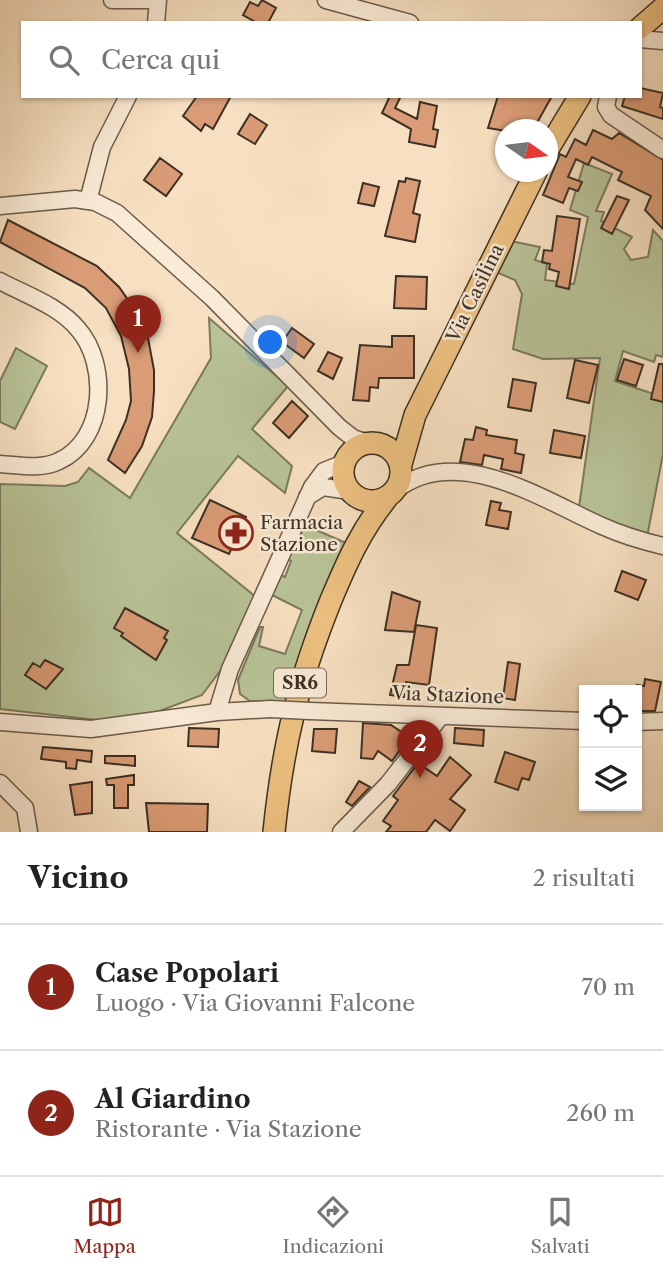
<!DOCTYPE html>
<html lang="it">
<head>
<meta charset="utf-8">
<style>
  body { margin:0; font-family:"Libre Caslon Text",serif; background:#f6f6f6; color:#222 }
  .controls { position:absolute; right:21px; bottom:21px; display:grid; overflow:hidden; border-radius:0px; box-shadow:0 2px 5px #0004 }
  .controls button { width:63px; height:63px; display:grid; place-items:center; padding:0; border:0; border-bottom:2px solid #e0e0e0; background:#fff; color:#222; font:35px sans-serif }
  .compass { position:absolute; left:495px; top:119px; width:63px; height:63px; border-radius:50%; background:#fff; box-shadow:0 2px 5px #0004; rotate:104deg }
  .you { position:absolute; left:271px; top:343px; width:24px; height:24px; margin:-18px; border:5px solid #fff; border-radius:50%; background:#1a73e8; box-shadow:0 0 0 10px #1a73e833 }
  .badge { display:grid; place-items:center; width:46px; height:46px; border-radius:50%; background:#8f2418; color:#fff; font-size:23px; font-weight:700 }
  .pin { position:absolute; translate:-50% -58px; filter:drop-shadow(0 2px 4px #0008) }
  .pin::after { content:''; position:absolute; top:37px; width:24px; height:21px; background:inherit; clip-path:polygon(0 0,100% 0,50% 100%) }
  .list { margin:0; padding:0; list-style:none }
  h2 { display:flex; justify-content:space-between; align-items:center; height:91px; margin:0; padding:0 28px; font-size:30px }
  h2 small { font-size:23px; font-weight:400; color:#767676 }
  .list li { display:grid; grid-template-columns:46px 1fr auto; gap:21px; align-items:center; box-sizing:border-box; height:126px; padding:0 28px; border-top:2px solid #e0e0e0 }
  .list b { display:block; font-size:26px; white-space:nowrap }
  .list p { margin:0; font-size:23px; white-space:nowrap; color:#767676 }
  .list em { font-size:23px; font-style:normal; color:#767676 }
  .icon { flex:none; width:38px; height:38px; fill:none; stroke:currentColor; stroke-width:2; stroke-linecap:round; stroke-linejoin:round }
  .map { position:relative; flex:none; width:663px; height:832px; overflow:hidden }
  .search { position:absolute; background:#fff; box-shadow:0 2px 5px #0004; left:21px; right:21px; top:21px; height:77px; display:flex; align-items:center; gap:18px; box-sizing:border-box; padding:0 24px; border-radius:0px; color:#767676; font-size:26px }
  .sheet { height:343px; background:#fff }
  nav { display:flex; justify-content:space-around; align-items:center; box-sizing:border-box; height:98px; border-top:2px solid #e0e0e0; background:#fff; font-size:19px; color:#767676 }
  nav a { display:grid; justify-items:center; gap:4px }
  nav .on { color:#8f2418 }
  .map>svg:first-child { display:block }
</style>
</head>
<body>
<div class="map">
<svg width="663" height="832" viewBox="0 0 663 832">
  <rect width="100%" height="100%" fill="#f7e0c1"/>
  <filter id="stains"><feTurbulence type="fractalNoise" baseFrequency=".00286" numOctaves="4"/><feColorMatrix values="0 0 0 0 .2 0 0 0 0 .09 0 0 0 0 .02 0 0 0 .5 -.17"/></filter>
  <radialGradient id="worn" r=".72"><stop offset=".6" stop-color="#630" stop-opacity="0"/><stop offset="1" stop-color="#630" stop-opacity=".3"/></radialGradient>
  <path fill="#b8c397" stroke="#7a7a5e" stroke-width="2" d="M584,163l28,11 -16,37 8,1 -3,9 31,16 -8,12 7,11 17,-3 5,-27 10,11v116l-7,-2 -2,7 -31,-11 -8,30 48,16v57l-16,83 -30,-9 -38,-21 21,-149 -57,1 -30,-10 9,-55 -7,-14 -19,-8 14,-31 30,6 -5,13 12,4 -2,16 29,4 14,-67 -18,-7z
    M209,318l79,68 -36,43 40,37 -7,27 -47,-37 -61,77 79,64 -36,74 -18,24 -53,20 -52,5 -97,-11v-225l65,2 13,-4 11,-14 41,30 81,-140z
    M16,348l31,18 -32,63 -15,-7v-41z
    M305,525l41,18 -58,160 -38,-2 -10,-7 -2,-14 22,-53h3l-4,19 26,8 17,-44 -30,-15 9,-20 4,2 6,-16 -3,-2z"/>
  <path fill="#da9c76" stroke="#3c3024" stroke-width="2" d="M262,0l14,8 -8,15h-11l-14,-8 7,-13 8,4z
    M640,88l23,5 -3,14 3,1v11l-41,-13 3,-10h15z
    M197,96h34l-18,33 -8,-5 -4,7 -18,-15z
    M390,96h11l-6,12 22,11 3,-17 17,4 -4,23 5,1 -3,17 -26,-5 2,-13 -29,-16z
    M498,96h54l-19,34 -27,1 -18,-3z
    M250,114l17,11 -12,19 -17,-10z
    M593,130l19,9 7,-6 44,27v69l-18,-19 6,-14 -33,-16 4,-8 -30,-15 -4,8 -12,-6 -8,18 14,5 -4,9 -9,-3 -6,15 -20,-8 17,-41 6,3 9,-18 11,6z
    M160,158l22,16 -16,22 -22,-16z
    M406,178l14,3 -7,32 7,2 -5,27 -30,-6 14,-55 6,1z
    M363,183l16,4 -5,19 -16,-3z
    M617,196l12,4 -17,34 -11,-6z
    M557,216l23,3 -11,70 -13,-3 3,-14 -10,-3 1,-5 -8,-2 2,-12 8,1z
    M8,220l89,46 22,21 16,23 13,28 6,32v21l-2,26 -10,29 -17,27 -17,-13 18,-40 5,-19 -2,-32 -8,-33 -15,-28 -21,-20 -85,-46z
    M396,276l31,1 -1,32 -32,-1z
    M292,328l22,16 -10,14 -22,-16z
    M392,336h22v42h-35l-1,10 -8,-1 -1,14 -16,-1 7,-55 32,2z
    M328,352l14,6 -9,21 -15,-8z
    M624,359l19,6 -7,21 -19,-6z
    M575,360l23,5 -9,38 -22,-5z
    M659,364h4v38l-12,-3z
    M513,379l23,4 -5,28 -23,-4z
    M292,401l16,15 -19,22 -16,-15z
    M476,427l11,3 -1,5 31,5 -2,13 9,2 -3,18 -20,-4 2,-10 -19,-4 -2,10 -22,-3 5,-23 8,1z
    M554,430l31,6 -4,22 -31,-5z
    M210,500l36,17 -17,37 -37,-16z
    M491,501l10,2 -2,7 12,2 -3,17 -22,-4z
    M622,571l24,9 -8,20 -23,-9z
    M392,592l28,10 -6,30 -29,-2z
    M125,608l43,23 -4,7 3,2 -11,20 -35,-24 2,-3 -9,-5z
    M416,625l21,3 -8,57 -23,-3 -2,15 -14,-2 7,-30h12z
    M45,660l18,9 -17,20 -21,-14 8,-12 7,4z
    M508,662l12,2 -5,36 -12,-2z
    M645,679l16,3 -6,29h-18v-26l7,1z
    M363,723l28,2 18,12 -17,24 -14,-10 -5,8 -12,-1z
    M189,728l30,1 -1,18 -30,-1z
    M455,728l29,2 -1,16 -29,-3z
    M314,729h23l-2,24 -23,-2z
    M43,747l49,4 -1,11 -14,-2 -1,9 -10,-1v-6l-25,-3z
    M505,752l30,10 -6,18 -7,-2 -4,12 -23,-8z
    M105,756h30v10l-30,-3z
    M450,757l21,18 -21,24 15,11 -15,21 -15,-11 -9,12h-40l5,-6 -8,-5 15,-21 -5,-4 25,-33 19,13z
    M134,775v10h-6v23h-14v-23h-7l-1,-6z
    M359,781l11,6 -18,19 -6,-4z
    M92,782v31l-17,2 -5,-30z
    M146,803l62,1 -1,28h-58z"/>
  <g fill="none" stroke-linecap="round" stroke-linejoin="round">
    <g stroke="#6b5c4b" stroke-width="19">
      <path id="minor" d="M112,0h39
        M326,0l84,23
        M156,23l2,-23
        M640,39l23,2
        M608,96l-2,11 5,8 52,35
        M88,201l14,-54 26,-51
        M0,206l75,-7 20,3 22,11 95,85 127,129 14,11 15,5
        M0,281c26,14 59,25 78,48 31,35 28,111 -19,132 -18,9 -40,4 -59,3
        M396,490c61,-48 147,10 206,36 20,9 40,15 61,20
        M307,497l16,-10 27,4
        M310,711l274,10
        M217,712l13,-43 82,-182 12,-16 20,-8
        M0,722l91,7 126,-17 53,-3
        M637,722l26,-1
        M0,783l25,25 4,24
        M341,832l47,-48 53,-68"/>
    </g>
    <g stroke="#3c3024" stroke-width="24">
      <path id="major" d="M640,28l23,-20
        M548,149l32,-53
        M343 472a29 29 0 1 1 58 0a29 29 0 1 1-58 0Z
        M401,464l14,-49 121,-243
        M274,832c9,-88 24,-150 57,-232 16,-38 30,-70 56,-102"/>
    </g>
    <use href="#minor" stroke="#faebd7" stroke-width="16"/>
    <use href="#major" stroke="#ecc080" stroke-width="21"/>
    <g stroke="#6b5c4b" stroke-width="19" stroke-linecap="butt">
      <path id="minor-bridge" d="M270,709l40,2"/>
    </g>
    <use href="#minor-bridge" stroke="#faebd7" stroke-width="16"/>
  </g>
  <defs>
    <g id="pharmacy-ring" transform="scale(1.75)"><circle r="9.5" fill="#faebd7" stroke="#8f2418" stroke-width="1.5"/><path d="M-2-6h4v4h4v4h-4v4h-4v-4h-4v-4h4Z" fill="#8f2418"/></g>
  </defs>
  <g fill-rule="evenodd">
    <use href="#pharmacy-ring" x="236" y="533"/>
  </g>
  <g text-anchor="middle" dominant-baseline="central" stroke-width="5" stroke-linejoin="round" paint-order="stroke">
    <rect fill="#faebd7" stroke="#75685a" stroke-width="2" x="274" y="668.5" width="52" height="29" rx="5"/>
    <g font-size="18" font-weight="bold" fill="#3c3024">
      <text x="300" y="683">SR6</text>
    </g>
    <g font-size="19" fill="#3c3024" stroke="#faebd7">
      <text transform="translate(475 293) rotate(-64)">Via Casilina</text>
      <text transform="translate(448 695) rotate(2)">Via Stazione</text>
    </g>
    <g font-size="19" fill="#3c3024" stroke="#faebd7" text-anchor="start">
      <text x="260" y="522">Farmacia<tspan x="260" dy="22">Stazione</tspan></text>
    </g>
  </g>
  <rect width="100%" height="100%" filter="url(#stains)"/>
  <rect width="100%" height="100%" fill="url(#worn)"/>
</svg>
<div class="controls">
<button><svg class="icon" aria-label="locate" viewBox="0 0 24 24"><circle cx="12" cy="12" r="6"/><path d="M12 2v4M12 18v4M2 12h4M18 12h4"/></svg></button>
<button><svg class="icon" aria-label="layers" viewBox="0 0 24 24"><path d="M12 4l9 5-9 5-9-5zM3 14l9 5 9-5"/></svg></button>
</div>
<svg class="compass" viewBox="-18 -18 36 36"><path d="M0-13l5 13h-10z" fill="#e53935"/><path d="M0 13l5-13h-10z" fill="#767676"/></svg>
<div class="you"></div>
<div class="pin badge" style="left:138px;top:353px">1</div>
<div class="pin badge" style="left:420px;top:778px">2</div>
<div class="search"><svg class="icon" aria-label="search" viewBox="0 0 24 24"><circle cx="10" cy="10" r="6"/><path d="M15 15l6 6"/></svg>Cerca qui</div>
</div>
<section class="sheet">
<h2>Vicino<small>2 risultati</small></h2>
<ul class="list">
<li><span class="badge">1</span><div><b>Case Popolari</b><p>Luogo · Via Giovanni Falcone</p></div><em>70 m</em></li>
<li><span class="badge">2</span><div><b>Al Giardino</b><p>Ristorante · Via Stazione</p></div><em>260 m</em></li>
</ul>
</section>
<nav>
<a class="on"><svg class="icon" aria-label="map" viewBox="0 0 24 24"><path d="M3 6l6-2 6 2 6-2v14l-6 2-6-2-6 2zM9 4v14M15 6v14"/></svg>Mappa</a>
<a><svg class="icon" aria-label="directions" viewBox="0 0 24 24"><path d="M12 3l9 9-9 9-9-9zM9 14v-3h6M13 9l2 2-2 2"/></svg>Indicazioni</a>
<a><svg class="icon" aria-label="saved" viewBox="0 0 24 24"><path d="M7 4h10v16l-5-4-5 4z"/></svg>Salvati</a>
</nav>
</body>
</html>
